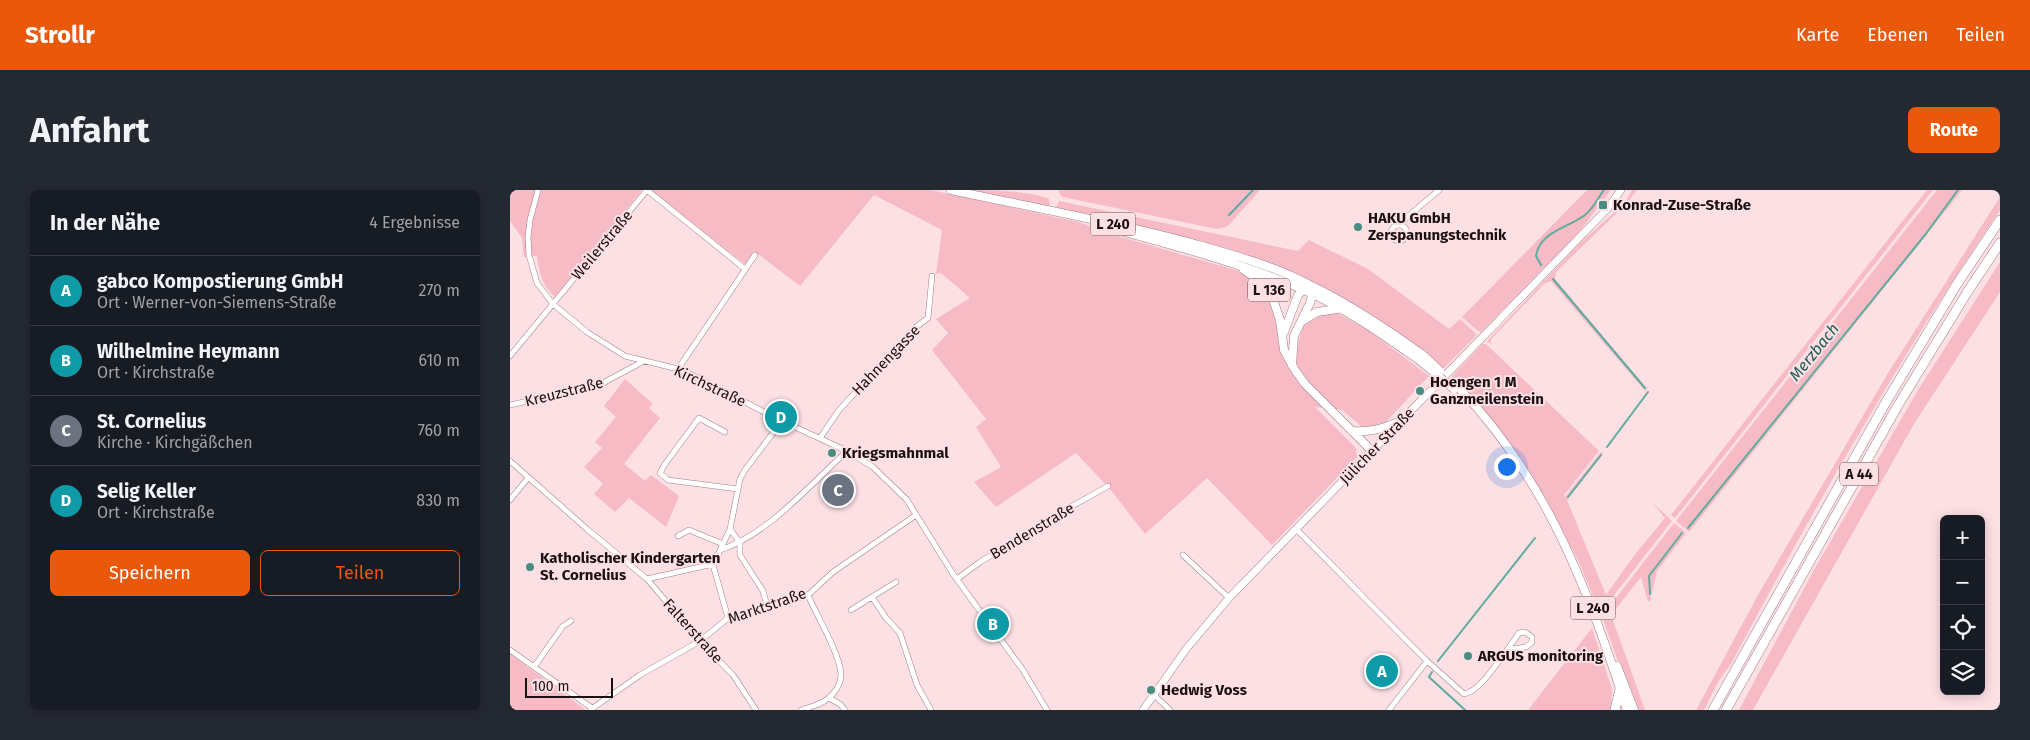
<!DOCTYPE html>
<html lang="de">
<head>
<meta charset="utf-8">
<style>
  body { margin:0; font-family:"Fira Sans",sans-serif; background:#242831; color:#f1f3f6 }
  .controls { position:absolute; right:15px; bottom:15px; display:grid; overflow:hidden; border-radius:8px; box-shadow:0 2px 12px #0003 }
  .controls button { width:45px; height:45px; display:grid; place-items:center; padding:0; border:0; border-bottom:1px solid #363941; background:#171b24; color:#f1f3f6; font:25px sans-serif }
  .scale { position:absolute; left:15px; bottom:12px; width:88px; box-sizing:border-box; padding-left:5px; border:2px solid #1b1012; border-top:0; font-size:14px; line-height:18px; white-space:nowrap; color:#1b1012; -webkit-text-stroke:4px #fce0e4; paint-order:stroke }
  .you { position:absolute; left:996px; top:276px; width:18px; height:18px; margin:-12px; border:4px solid #fff; border-radius:50%; background:#1a73e8; box-shadow:0 0 0 8px #1a73e833 }
  .badge { display:grid; place-items:center; width:32px; height:32px; border-radius:50%; background:#ea580c; color:#fff; font-size:16px; font-weight:700 }
  .pin { position:absolute; translate:-50% -50%; border:2px solid #fff; box-shadow:0 1px 5px #0006 }
  .list { margin:0; padding:0; list-style:none }
  h2 { display:flex; justify-content:space-between; align-items:center; height:65px; margin:0; padding:0 20px; font-size:21px }
  h2 small { font-size:16px; font-weight:400; color:#9ea1a6 }
  .list li { display:grid; grid-template-columns:32px 1fr auto; gap:15px; align-items:center; box-sizing:border-box; height:70px; padding:0 20px; border-top:1px solid #363941 }
  .list b { display:block; font-size:19px; white-space:nowrap }
  .list p { margin:0; font-size:16px; white-space:nowrap; color:#9ea1a6 }
  .list em { font-size:16px; font-style:normal; color:#9ea1a6 }
  .actions { display:flex; gap:10px; padding:15px 20px }
  .actions a { flex:1; padding:11px 0; border:1px solid #ea580c; border-radius:8px; text-align:center; font-size:18px; color:#ea580c }
  .actions .main { background:#ea580c; color:#fff }
  .icon { flex:none; width:28px; height:28px; fill:none; stroke:currentColor; stroke-width:2; stroke-linecap:round; stroke-linejoin:round }
  .map { position:relative; flex:none; width:1490px; height:520px; overflow:hidden; border-radius:8px }
  header { display:flex; align-items:center; gap:30px; box-sizing:border-box; height:70px; padding:0 25px; background:#ea580c; color:#fff }
  header strong { font-size:24px }
  nav { display:flex; gap:28px; margin-inline-start:auto; font-size:18px }
  .intro { display:flex; align-items:center; justify-content:space-between; box-sizing:border-box; height:120px; padding:0 30px }
  h1 { margin:0; font-size:35px }
  .button { padding:12px 22px; border-radius:8px; background:#ea580c; color:#fff; font-size:18px; font-weight:700 }
  main { display:flex; gap:30px; padding:0 30px }
  aside { flex:1; background:#171b24; border-radius:8px; box-shadow:0 2px 12px #0003 }
  .map>svg:first-child { display:block }
</style>
</head>
<body>
<header>
<strong>Strollr</strong>
<nav><a>Karte</a><a>Ebenen</a><a>Teilen</a></nav>
</header>
<div class="intro"><h1>Anfahrt</h1><a class="button">Route</a></div>
<main>
<aside>
<h2>In der Nähe<small>4 Ergebnisse</small></h2>
<ul class="list">
<li><span class="badge" style="background:#0f9aa8">A</span><div><b>gabco Kompostierung GmbH</b><p>Ort · Werner-von-Siemens-Straße</p></div><em>270 m</em></li>
<li><span class="badge" style="background:#0f9aa8">B</span><div><b>Wilhelmine Heymann</b><p>Ort · Kirchstraße</p></div><em>610 m</em></li>
<li><span class="badge" style="background:#6b7280">C</span><div><b>St. Cornelius</b><p>Kirche · Kirchgäßchen</p></div><em>760 m</em></li>
<li><span class="badge" style="background:#0f9aa8">D</span><div><b>Selig Keller</b><p>Ort · Kirchstraße</p></div><em>830 m</em></li>
</ul>
<div class="actions"><a class="main">Speichern</a><a>Teilen</a></div>
</aside>
<div class="map">
<svg width="1490" height="520" viewBox="0 0 1490 520">
  <rect width="100%" height="100%" fill="#fce0e4"/>
  <path fill="#f7bbc6" d="M0,0h132l-87,107c-13,-11 -16,-25 -18,-41l-13,1 -2,-19 -12,-17z
    M141,0h280l148,32 25,10 135,39 18,10 13,14 13,64 13,-11 8,-23 15,-11 18,-1 31,17 61,46 -46,49 -12,3 -9,-1 -20,-17 -27,-3 41,41 1,9 -85,88 -65,-67 -62,56 -35,-45 -34,-36 -80,54 -22,-25 27,-15 -25,-40 10,-8 -54,-69 16,-17 -12,-14 34,-21 -29,-25 -5,1 6,-44 -68,-35 -74,91 -46,-35 -9,13z
    M453,0c24,0 65,0 86,9l1,9z
    M549,0h201l-29,33 -5,4 -9,2 -154,-32 -4,-4z
    M1077,0h24l-32,42 -98,100 -3,-1 -16,-14z
    M1122,0h5l-9,12 -72,70 -1,7 92,110 -2,2 -94,-110 -6,2 -54,56v5l-4,-3 93,-98 45,-40z
    M1417,0h6l-258,328 -4,-3z
    M1427,0h25l-273,342 -13,-11z
    M1490,7v13c-99,145 -187,299 -269,454l-13,18 -14,28h-8l62,-115 130,-222z
    M549,11l239,50 11,-11 59,29 81,60 11,-10 17,16 -35,35c-36,-27 -71,-57 -111,-79 -85,-45 -182,-61 -275,-83z
    M1490,72v30l-86,132 -161,286h-14l75,-140 104,-180z
    M972,154h4l113,107 -35,44 1,2 36,-45 2,2 -36,46 39,95 27,-38 32,-39 -13,-16 20,19 -72,92 -21,-51 -35,-67 -19,-28 -73,-91z
    M115,189l28,25 -4,4 11,10 -36,46 21,17 6,-6 28,21 -13,31 -37,-29 -14,14 -21,-18 9,-10 -19,-17 18,-19 -7,-6 21,-25 -12,-11z
    M1164,333l12,10 -29,38 -7,30 -2,1 -7,-25 -30,38 34,95h-10l-33,-94z
    M1082,438l20,61 -1,21h-83z
    M0,464l76,56h-76z"/>
  <g fill="none" stroke-linecap="round" stroke-linejoin="round">
    <path stroke="#5fab9e" stroke-width="2" d="M719,25l24,-25
      M1031,75l-5,-9c3,-24 32,-28 49,-41 8,-6 13,-17 19,-25
      M1043,89l92,109
      M1097,257l41,-55
      M1058,307l33,-42
      M1178,338l237,-293 33,-45
      M1140,404l-1,-18 33,-43
      M928,471l97,-123
      M922,482l-3,5 36,33"/>
    <g stroke="#9f7f85" stroke-width="6">
      <path id="minor" d="M28,0l-8,30 -2,17 1,18 8,28 16,21 34,28 38,24 57,14 100,51 65,30 26,16 34,33 46,74 70,96 24,40
        M881 43a8 8 0 1 1 16 0a8 8 0 1 1-16 0Z
        M891,35l5,-7 33,-28
        M0,166l137,-166 98,79
        M168,179l77,-114
        M0,215l91,-21 43,-23
        M215,242l-26,-14 -34,46 -5,9 8,7 70,9
        M310,248l19,-28 77,-83 12,-9 4,-42
        M0,271l77,68 60,50 53,62 33,34 23,35
        M0,310l18,-22
        M220,339l10,14v12l23,36 4,15
        M786,339l131,132 37,33c16,-3 33,-31 43,-44l19,-3 6,-5v-5l-7,-5 -6,1 -12,17
        M168,346l11,-6 34,14
        M210,360c46,-14 91,-66 127,-99
        M673,365l46,43
        M137,389l66,-15
        M447,389l23,-17 33,-20 32,-16 15,-13 48,-27
        M362,407l14,21 14,15 17,52 14,25
        M341,420l45,-28
        M218,428l-15,-53 17,-36 10,-50 5,-9 37,-49
        M0,460l82,58
        M24,477l29,-41 8,-5
        M643,504l17,16
        M319,508l11,6 5,6
        M80,520l50,-35 60,-34 28,-23 80,-23 25,-23 83,-57
        M291,520c9,-3 18,-5 25,-10 9,-6 15,-16 15,-26 -1,-20 -25,-60 -33,-79
        M879,520l38,-49"/>
    </g>
    <g stroke="#9f7f85" stroke-width="8">
      <path id="secondary" d="M633,520l44,-62 42,-50 378,-389 14,-19"/>
    </g>
    <g stroke="#9f7f85" stroke-width="9">
      <path id="primary" d="M441,0c79,17 159,31 237,52 42,12 84,23 122,43 40,19 77,44 113,70
        M589,35c69,19 137,36 203,64 42,18 80,45 117,71
        M734,80l20,13 7,10 9,27 4,30 11,20 10,14 67,67
        M792,131l15,-9 20,-3
        M774,142l14,-37 8,-8
        M782,175l2,-29 16,-33 3,-12
        M947,196c90,93 131,203 170,324
        M842,241c20,1 30,-2 49,-10
        M1107,476l17,44"/>
    </g>
    <g stroke="#9f7f85" stroke-width="10">
      <path id="motorway" d="M1105,520l5,-21
        M1203,520l173,-308 71,-118 43,-64
        M1216,520l171,-303 71,-116 32,-48"/>
    </g>
    <use href="#minor" stroke="#fff" stroke-width="5"/>
    <use href="#secondary" stroke="#fff" stroke-width="7"/>
    <use href="#primary" stroke="#fff" stroke-width="8"/>
    <use href="#motorway" stroke="#fff" stroke-width="9"/>
    <g stroke="#9f7f85" stroke-width="9" stroke-linecap="butt">
      <path id="primary-bridge" d="M913,165l17,16
        M909,170l35,29"/>
    </g>
    <use href="#primary-bridge" stroke="#fff" stroke-width="8"/>
  </g>
  <g fill="#498d82" stroke="#fce0e4" stroke-width="2">
    <rect x="1088" y="10" width="10" height="10" rx="2.5"/>
    <circle cx="848" cy="37" r="5"/>
    <circle cx="910" cy="201" r="5"/>
    <circle cx="322" cy="263" r="5"/>
    <circle cx="20" cy="377" r="5"/>
    <circle cx="958" cy="466" r="5"/>
    <circle cx="641" cy="500" r="5"/>
  </g>
  <g text-anchor="middle" dominant-baseline="central" stroke-width="4" stroke-linejoin="round" paint-order="stroke">
    <g fill="#fce0e4" stroke="#5e4e51" stroke-width="1">
      <rect x="580.5" y="22.5" width="45" height="23" rx="4"/>
      <rect x="738" y="88.5" width="42" height="23" rx="4"/>
      <rect x="1330" y="272.5" width="38" height="23" rx="4"/>
      <rect x="1060.5" y="406.5" width="45" height="23" rx="4"/>
    </g>
    <g font-size="14" font-weight="bold" fill="#1b1012">
      <text x="603" y="34">L 240</text>
      <text x="759" y="100">L 136</text>
      <text x="1349" y="284">A 44</text>
      <text x="1083" y="418">L 240</text>
    </g>
    <g font-size="15" font-weight="bold" fill="#1b1012" stroke="#fce0e4" text-anchor="start">
      <text x="1103" y="15">Konrad-Zuse-Straße</text>
      <text x="858" y="28">HAKU GmbH<tspan x="858" dy="17">Zerspanungstechnik</tspan></text>
      <text x="920" y="192">Hoengen 1 M<tspan x="920" dy="17">Ganzmeilenstein</tspan></text>
      <text x="332" y="263">Kriegsmahnmal</text>
      <text x="30" y="368">Katholischer Kindergarten<tspan x="30" dy="17">St. Cornelius</tspan></text>
      <text x="968" y="466">ARGUS monitoring</text>
      <text x="651" y="500">Hedwig Voss</text>
    </g>
    <g font-size="15" fill="#1b1012" stroke="#fce0e4">
      <text transform="translate(92 55) rotate(-50)">Weilerstraße</text>
      <text transform="translate(376 170) rotate(-46)">Hahnengasse</text>
      <text transform="translate(200 196) rotate(25)">Kirchstraße</text>
      <text transform="translate(54 202) rotate(-14)">Kreuzstraße</text>
      <text transform="translate(867 256) rotate(-46)">Jülicher Straße</text>
      <text transform="translate(522 341) rotate(-31)">Bendenstraße</text>
      <text transform="translate(257 416) rotate(-19)">Marktstraße</text>
      <text transform="translate(183 441) rotate(48)">Falterstraße</text>
    </g>
    <g font-size="16" font-style="italic" fill="#1d5c53" stroke="#fce0e4">
      <text transform="translate(1304 162) rotate(-51)">Merzbach</text>
    </g>
  </g>
</svg>
<div class="controls">
<button>+</button>
<button>−</button>
<button><svg class="icon" aria-label="locate" viewBox="0 0 24 24"><circle cx="12" cy="12" r="6"/><path d="M12 2v4M12 18v4M2 12h4M18 12h4"/></svg></button>
<button><svg class="icon" aria-label="layers" viewBox="0 0 24 24"><path d="M12 4l9 5-9 5-9-5zM3 14l9 5 9-5"/></svg></button>
</div>
<div class="scale">100 m</div>
<div class="you"></div>
<div class="pin badge" style="left:872px;top:481px;background:#0f9aa8">A</div>
<div class="pin badge" style="left:483px;top:434px;background:#0f9aa8">B</div>
<div class="pin badge" style="left:328px;top:300px;background:#6b7280">C</div>
<div class="pin badge" style="left:271px;top:227px;background:#0f9aa8">D</div>
</div>
</main>
</body>
</html>
